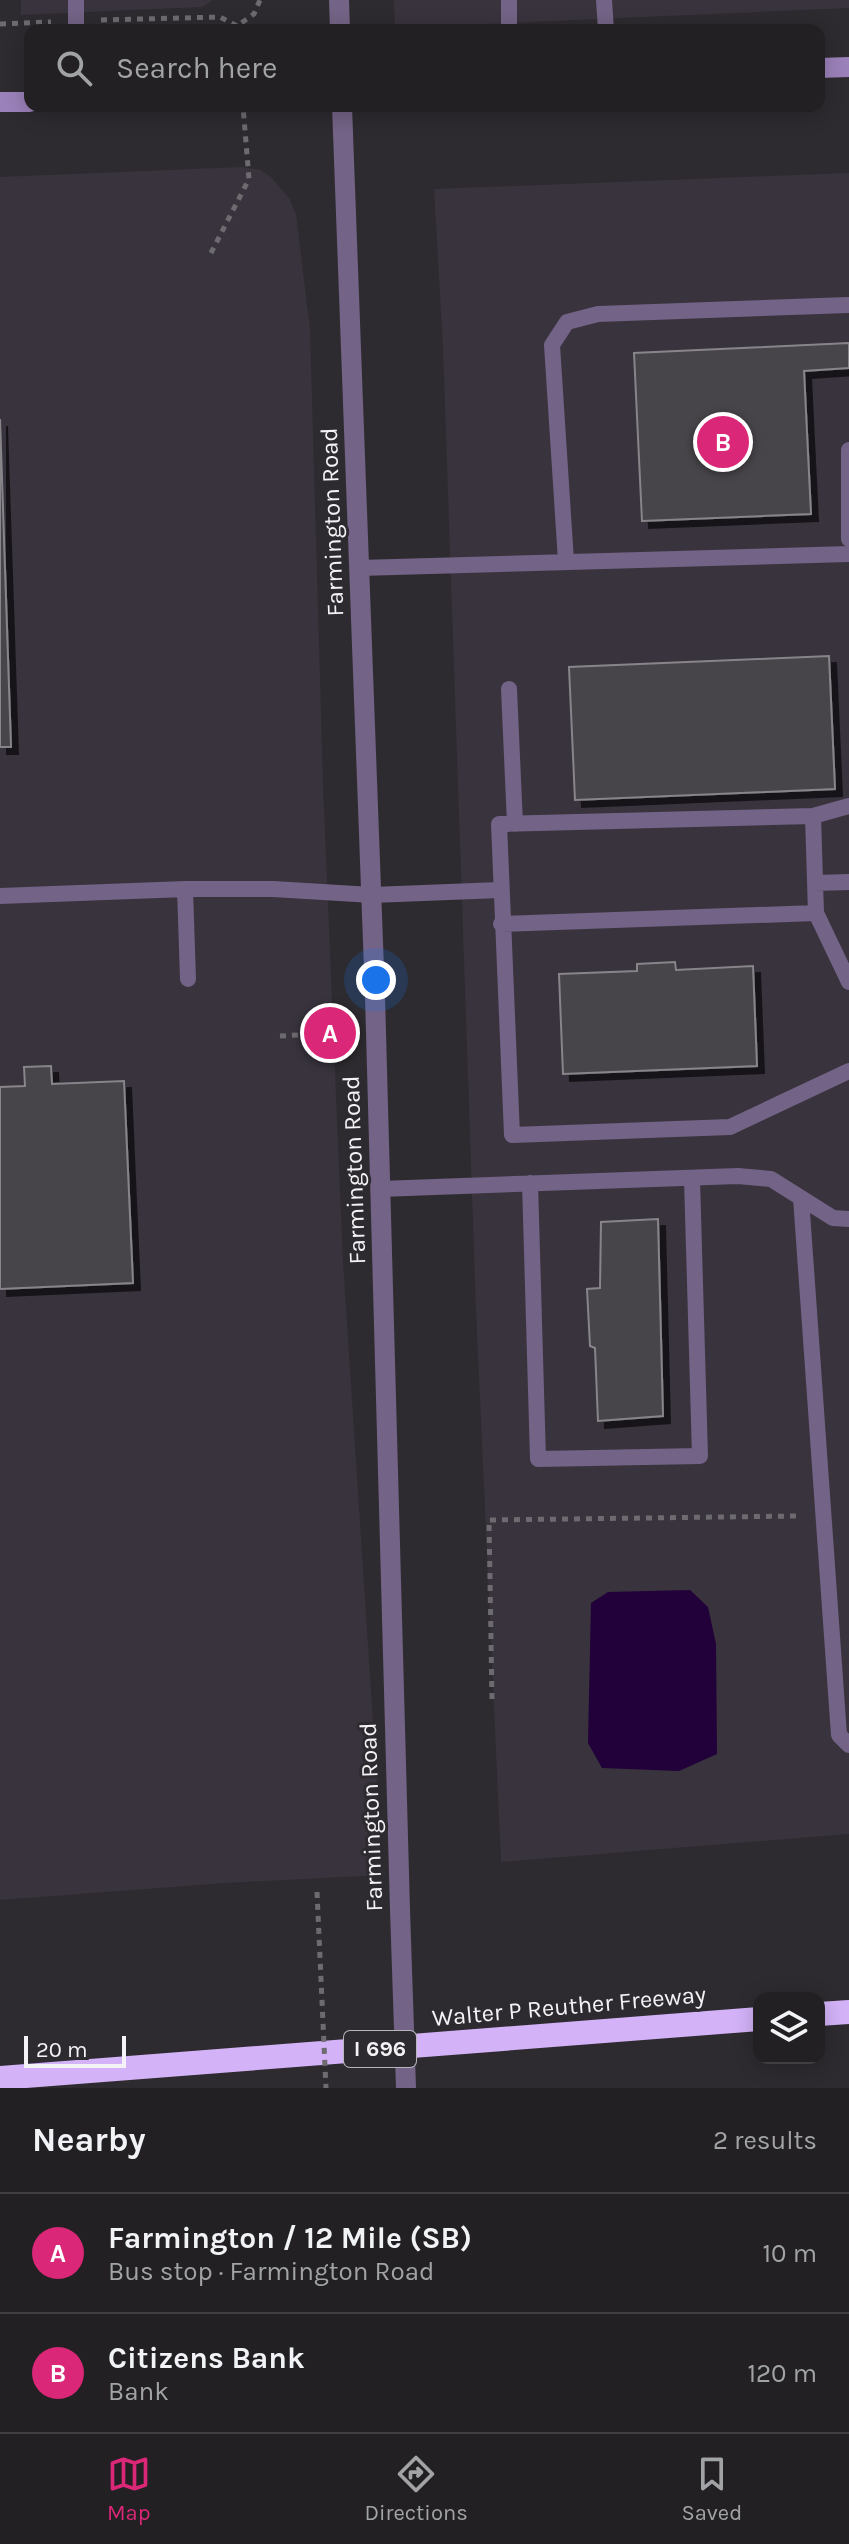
<!DOCTYPE html>
<html lang="en">
<head>
<meta charset="utf-8">
<style>
  body { margin:0; font-family:Karla,sans-serif; background:#2a282b; color:#f1f3f6 }
  .controls { position:absolute; right:24px; bottom:24px; display:grid; overflow:hidden; border-radius:16px; box-shadow:0 4px 20px #0003 }
  .controls button { width:72px; height:72px; display:grid; place-items:center; padding:0; border:0; border-bottom:2px solid #3f3e41; background:#222023; color:#f1f3f6; font:40px sans-serif }
  .scale { position:absolute; left:24px; bottom:20px; width:102px; box-sizing:border-box; padding-left:8px; border:4px solid #f4f2f5; border-top:0; font-size:22px; line-height:28px; white-space:nowrap; color:#f4f2f5; -webkit-text-stroke:6px #2d2b2f; paint-order:stroke }
  .you { position:absolute; left:376px; top:980px; width:28px; height:28px; margin:-20px; border:6px solid #fff; border-radius:50%; background:#1a73e8; box-shadow:0 0 0 12px #1a73e833 }
  .badge { display:grid; place-items:center; width:52px; height:52px; border-radius:50%; background:#db2777; color:#fff; font-size:26px; font-weight:700 }
  .pin { position:absolute; translate:-50% -50%; border:4px solid #fff; box-shadow:0 2px 8px #0006 }
  .list { margin:0; padding:0; list-style:none }
  h2 { display:flex; justify-content:space-between; align-items:center; height:104px; margin:0; padding:0 32px; font-size:34px }
  h2 small { font-size:26px; font-weight:400; color:#a2a3a6 }
  .list li { display:grid; grid-template-columns:52px 1fr auto; gap:24px; align-items:center; box-sizing:border-box; height:120px; padding:0 32px; border-top:2px solid #3f3e41 }
  .list b { display:block; font-size:30px; white-space:nowrap }
  .list p { margin:0; font-size:26px; white-space:nowrap; color:#a2a3a6 }
  .list em { font-size:26px; font-style:normal; color:#a2a3a6 }
  .icon { flex:none; width:44px; height:44px; fill:none; stroke:currentColor; stroke-width:2; stroke-linecap:round; stroke-linejoin:round }
  .map { position:relative; flex:none; width:849px; height:2088px; overflow:hidden }
  .search { position:absolute; background:#222023; box-shadow:0 4px 20px #0003; left:24px; right:24px; top:24px; height:88px; display:flex; align-items:center; gap:20px; box-sizing:border-box; padding:0 28px; border-radius:16px; color:#a2a3a6; font-size:30px }
  .sheet { height:344px; background:#222023 }
  nav { display:flex; justify-content:space-around; align-items:center; box-sizing:border-box; height:112px; border-top:2px solid #3f3e41; background:#222023; font-size:22px; color:#a2a3a6 }
  nav a { display:grid; justify-items:center; gap:4px }
  nav .on { color:#db2777 }
  .map>svg:first-child { display:block }
</style>
</head>
<body>
<div class="map">
<svg width="849" height="2088" viewBox="0 0 849 2088">
  <defs>
    <filter id="shadow"><feDropShadow dx="7" dy="7" stdDeviation="0" flood-color="#0009"/></filter>
  </defs>
  <rect width="100%" height="100%" fill="#2d2b2f"/>
  <path fill="#38333d" d="M21,0h192l-11,7 -181,8z
    M394,0h455v8l-454,20z
    M242,167l19,3 10,7 18,21 7,16 14,115 13,455 20,478 40,613 -158,8 -225,17v-1723z
    M849,173v1661l-348,28 -25,-551 -33,-964 -9,-158z"/>
  <path fill="#220039" d="M690,1590l18,17 8,37 1,110 -38,17 -77,-3 -14,-25 3,-140 17,-11z"/>
  <path fill="#464448" stroke="#87858a" stroke-width="2" filter="url(#shadow)" d="M849,343v25l-45,3 7,143 -169,7 -8,-168z
    M0,419l11,328h-11z
    M829,656l6,133 -260,11 -6,-133z
    M675,962l1,8 77,-4 4,100 -194,8 -4,-100 78,-3v-7z
    M51,1066l1,18 72,-3 9,202 -133,6v-202l25,-1 -1,-19z
    M658,1219l5,197 -65,5 -3,-73 -5,-2 -3,-57 13,-1 1,-66z"/>
  <g fill="none" stroke-linecap="round" stroke-linejoin="round">
    <path stroke="#6d6b6f" stroke-width="5" stroke-dasharray="6 6" stroke-linecap="butt" d="M101,20l119,-3 17,9 17,-12 6,-14
      M0,24l51,-2
      M211,253l38,-74 -6,-73
      M280,1036l50,-3
      M492,1699l-3,-179 310,-4"/>
    <path stroke="#736386" stroke-width="16" d="M76,0v30
      M509,0v30
      M604,0l2,30
      M849,450v89
      M566,561l-14,-216 15,-23 31,-8 251,-9
      M359,568l490,-14
      M509,689l6,135
      M813,816l-314,8 13,311 218,-8 119,-56
      M815,883l34,-1
      M185,889l3,90
      M0,896l185,-7h88l99,6 128,-5
      M816,913l-3,-97 36,-10
      M501,924l315,-11 33,69
      M530,1183l8,276 162,-3 -8,-277
      M380,1189l358,-13 33,3 62,39 16,1
      M801,1198l38,537 10,10"/>
    <path stroke="#736386" stroke-width="20" d="M339,0l1,30
      M342,106l33,890 25,914"/>
    <path stroke="#9b81b9" stroke-width="20" d="M819,68l30,-1
      M0,102h30"/>
    <path stroke="#d3b2f8" stroke-width="24" d="M819,2014l30,-2
      M0,2078l759,-59"/>
    <path stroke="#6d6b6f" stroke-width="5" stroke-dasharray="6 6" stroke-linecap="butt" d="M317,1892l9,196"/>
    <path stroke="#736386" stroke-width="20" d="M400,1910l6,178"/>
  </g>
  <g text-anchor="middle" dominant-baseline="central" stroke-width="6" stroke-linejoin="round" paint-order="stroke">
    <rect fill="#2d2b2f" stroke="#b8b6ba" stroke-width="2" x="344" y="2031" width="72" height="36" rx="6"/>
    <g font-size="22" font-weight="bold" fill="#f4f2f5">
      <text x="380" y="2049">I 696</text>
    </g>
    <g font-size="24" fill="#f4f2f5" stroke="#2d2b2f">
      <text transform="translate(332 522) rotate(-92)">Farmington Road</text>
      <text transform="translate(354 1170) rotate(-92)">Farmington Road</text>
      <text transform="translate(371 1817) rotate(-92)">Farmington Road</text>
      <text transform="translate(569 2006) rotate(-5)">Walter P Reuther Freeway</text>
    </g>
  </g>
</svg>
<div class="controls">
<button><svg class="icon" aria-label="layers" viewBox="0 0 24 24"><path d="M12 4l9 5-9 5-9-5zM3 14l9 5 9-5"/></svg></button>
</div>
<div class="scale">20 m</div>
<div class="you"></div>
<div class="pin badge" style="left:330px;top:1033px">A</div>
<div class="pin badge" style="left:723px;top:442px">B</div>
<div class="search"><svg class="icon" aria-label="search" viewBox="0 0 24 24"><circle cx="10" cy="10" r="6"/><path d="M15 15l6 6"/></svg>Search here</div>
</div>
<section class="sheet">
<h2>Nearby<small>2 results</small></h2>
<ul class="list">
<li><span class="badge">A</span><div><b>Farmington / 12 Mile (SB)</b><p>Bus stop · Farmington Road</p></div><em>10 m</em></li>
<li><span class="badge">B</span><div><b>Citizens Bank</b><p>Bank</p></div><em>120 m</em></li>
</ul>
</section>
<nav>
<a class="on"><svg class="icon" aria-label="map" viewBox="0 0 24 24"><path d="M3 6l6-2 6 2 6-2v14l-6 2-6-2-6 2zM9 4v14M15 6v14"/></svg>Map</a>
<a><svg class="icon" aria-label="directions" viewBox="0 0 24 24"><path d="M12 3l9 9-9 9-9-9zM9 14v-3h6M13 9l2 2-2 2"/></svg>Directions</a>
<a><svg class="icon" aria-label="saved" viewBox="0 0 24 24"><path d="M7 4h10v16l-5-4-5 4z"/></svg>Saved</a>
</nav>
</body>
</html>
